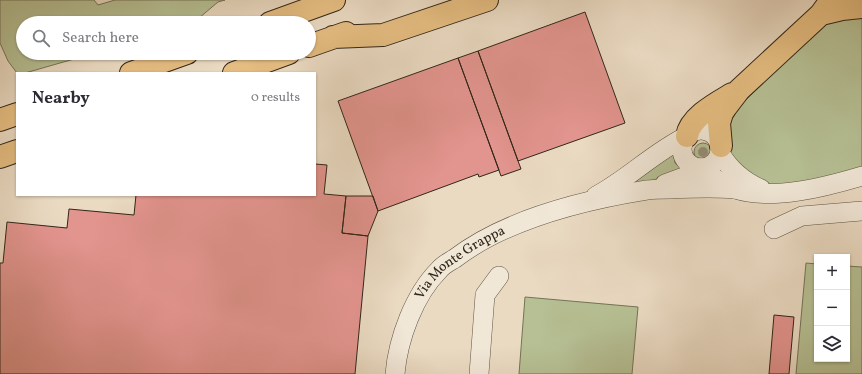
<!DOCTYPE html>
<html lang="en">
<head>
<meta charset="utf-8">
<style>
  body { margin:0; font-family:Vollkorn,serif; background:#f2f2f3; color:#2b2b33 }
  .controls { position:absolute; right:12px; bottom:12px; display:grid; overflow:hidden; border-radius:0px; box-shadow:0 1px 3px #0004 }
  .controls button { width:36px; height:36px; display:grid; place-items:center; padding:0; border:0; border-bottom:1px solid #e1e1e2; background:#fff; color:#2b2b33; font:20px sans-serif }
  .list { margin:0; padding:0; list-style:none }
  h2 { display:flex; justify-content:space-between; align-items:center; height:52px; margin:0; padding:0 16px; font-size:17px }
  h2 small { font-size:13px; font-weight:400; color:#7c7c81 }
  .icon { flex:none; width:22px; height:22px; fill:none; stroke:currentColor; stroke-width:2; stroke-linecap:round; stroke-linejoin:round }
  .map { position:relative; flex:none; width:862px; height:374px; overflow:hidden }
  .search { position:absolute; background:#fff; box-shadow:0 1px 3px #0004; left:16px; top:16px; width:300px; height:44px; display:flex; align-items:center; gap:10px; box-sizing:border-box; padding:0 14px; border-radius:22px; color:#7c7c81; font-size:15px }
  .panel { position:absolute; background:#fff; box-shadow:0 1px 3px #0004; left:16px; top:72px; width:300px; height:124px; border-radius:0px }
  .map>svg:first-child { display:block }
</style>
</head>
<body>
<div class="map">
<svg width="862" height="374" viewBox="0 0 862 374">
  <rect width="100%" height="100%" fill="#eadac2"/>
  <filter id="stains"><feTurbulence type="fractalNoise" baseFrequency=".005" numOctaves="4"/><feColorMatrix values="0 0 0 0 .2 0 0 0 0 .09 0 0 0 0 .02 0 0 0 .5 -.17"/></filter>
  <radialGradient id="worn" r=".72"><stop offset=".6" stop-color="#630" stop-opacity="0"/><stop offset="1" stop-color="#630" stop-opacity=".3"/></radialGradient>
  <path fill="#b6c094" stroke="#747356" d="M0,0h94l4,5 17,-5h110l-7,2 -25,21h-170v30h72l-70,20h-8l-9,-12 -8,-18z
    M862,11v157l-35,10 -55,8 -41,-25 -5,-37 14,-18 80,-80z
    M694 152a9 9 0 1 1 18 0a9 9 0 1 1-18 0Z
    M673,152l2,11 7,7 -48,17 -2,-6z
    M806,263l11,1v95h30v-93l15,1v107h-66z
    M525,297l113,10 -6,67h-113z"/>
  <path fill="#e2948e" stroke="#312619" d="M585,12l40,111 -107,38 -40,-110z
    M478,51l43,118 -20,7 -43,-118z
    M458,58l41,112 -20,7 -1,-3 -100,37 -40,-110z
    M315,164l12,1 -3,29 22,2 -4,37 26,3 -13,138h-355v-111h3l4,-41 60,6 2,-19 65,6 2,-20h179z
    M346,196h27l5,15 -10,25 -26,-3z
    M774,315l20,2 -5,57h-20z"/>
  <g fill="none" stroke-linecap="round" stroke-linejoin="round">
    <g stroke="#5f5343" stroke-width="20">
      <g id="minor">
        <circle cx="701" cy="149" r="19"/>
        <path d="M720,153c10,17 23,28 41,36"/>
        <path d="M665,184l19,-7 17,-9c10,8 21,17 34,21 37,12 90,-2 127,-13"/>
        <path d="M596,196c32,-17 58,-44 91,-60"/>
        <path d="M774,229l28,-13 60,-5"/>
        <path id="s1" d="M395,374c3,-35 19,-79 44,-104 4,-5 10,-8 15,-11 51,-39 130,-59 193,-69 7,-1 16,-1 24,-1 21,-1 42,-2 63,0"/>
        <path d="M479,374l6,-79 14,-19"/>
      </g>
    </g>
    <g stroke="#312619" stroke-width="24">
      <path id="major" d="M821,14l21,-5 20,-2
        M687,136c3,-19 30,-33 45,-42
        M721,146l-2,-23 3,-10 4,-6 13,-17 82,-76 10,-14"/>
    </g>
    <g stroke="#312619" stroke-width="24">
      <path id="highway" d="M270,23l64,-23
        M333,37l50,-2 104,-35
        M309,46l37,-13
        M131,73l56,-20
        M234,73l55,-20
        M0,120l17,-6
        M0,157l17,-6"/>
    </g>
    <use href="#minor" stroke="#f1e7d7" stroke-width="19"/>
    <use href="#major" stroke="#e5bd81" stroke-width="22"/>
    <use href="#highway" stroke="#e5bd81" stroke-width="22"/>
  </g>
  <circle fill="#968c76" cx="703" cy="152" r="5"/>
  <g text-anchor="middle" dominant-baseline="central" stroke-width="3" stroke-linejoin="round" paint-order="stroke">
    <g font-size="14" fill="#312619" stroke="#f1e7d7">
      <text stroke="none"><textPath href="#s1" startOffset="136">Via Monte Grappa</textPath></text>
    </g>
  </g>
  <rect width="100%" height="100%" filter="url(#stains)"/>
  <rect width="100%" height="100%" fill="url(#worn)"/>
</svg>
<div class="controls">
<button>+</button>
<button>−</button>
<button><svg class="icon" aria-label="layers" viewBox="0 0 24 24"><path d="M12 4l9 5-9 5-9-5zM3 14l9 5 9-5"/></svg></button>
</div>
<div class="search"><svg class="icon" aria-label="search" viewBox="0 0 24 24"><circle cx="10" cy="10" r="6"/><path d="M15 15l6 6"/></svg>Search here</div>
<section class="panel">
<h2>Nearby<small>0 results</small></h2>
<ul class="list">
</ul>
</section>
</div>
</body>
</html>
